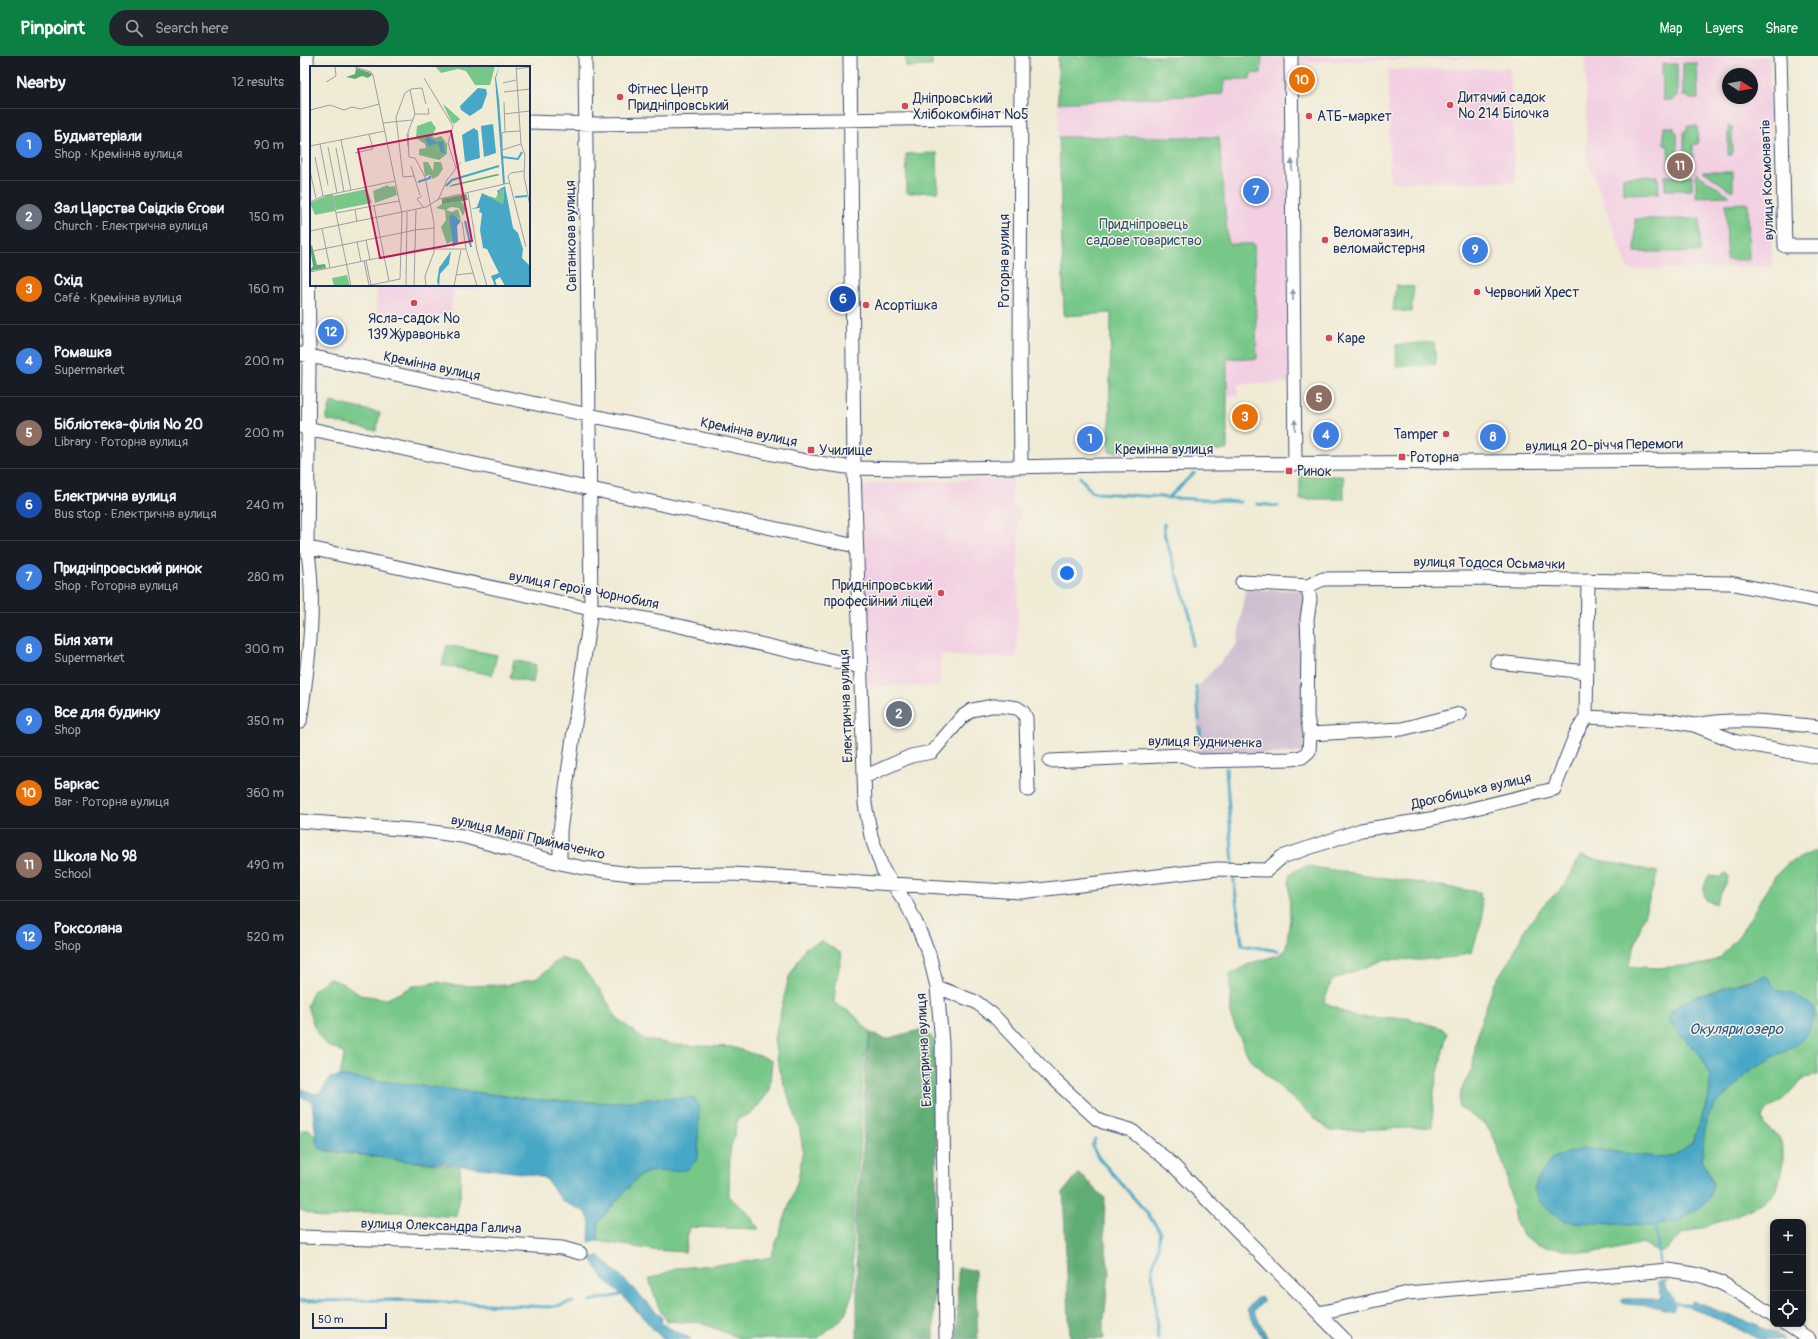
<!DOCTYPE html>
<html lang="en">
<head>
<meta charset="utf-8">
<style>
  body { margin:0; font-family:Pangolin,sans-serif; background:#20242c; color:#f1f3f6 }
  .controls { position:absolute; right:12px; bottom:12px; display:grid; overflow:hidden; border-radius:8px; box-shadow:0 2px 6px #0003 }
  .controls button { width:36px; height:36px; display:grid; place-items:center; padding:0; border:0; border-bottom:1px solid #363941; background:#171b24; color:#f1f3f6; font:20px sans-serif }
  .compass { position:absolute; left:1422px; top:12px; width:36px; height:36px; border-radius:50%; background:#171b24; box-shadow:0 2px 6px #0003; rotate:101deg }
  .scale { position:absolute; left:12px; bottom:10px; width:75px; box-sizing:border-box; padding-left:4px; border:2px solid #1b2f5e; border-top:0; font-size:11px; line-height:14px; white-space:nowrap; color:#1b2f5e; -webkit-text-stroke:3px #f7f3e8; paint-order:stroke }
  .you { position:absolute; left:767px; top:517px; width:14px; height:14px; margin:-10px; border:3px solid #fff; border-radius:50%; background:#1a73e8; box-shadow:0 0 0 6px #1a73e833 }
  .badge { display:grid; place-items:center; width:26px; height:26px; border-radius:50%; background:#0b8043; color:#fff; font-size:13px; font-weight:700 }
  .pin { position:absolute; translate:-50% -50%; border:2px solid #fff; box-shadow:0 1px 4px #0006 }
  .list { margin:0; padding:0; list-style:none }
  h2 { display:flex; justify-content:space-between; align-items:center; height:52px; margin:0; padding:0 16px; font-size:17px }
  h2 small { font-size:13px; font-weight:400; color:#9ea1a6 }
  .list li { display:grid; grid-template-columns:26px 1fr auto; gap:12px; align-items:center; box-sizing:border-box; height:72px; padding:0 16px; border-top:1px solid #363941 }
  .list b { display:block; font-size:15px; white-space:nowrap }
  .list p { margin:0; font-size:13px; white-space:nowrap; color:#9ea1a6 }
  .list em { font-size:13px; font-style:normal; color:#9ea1a6 }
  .icon { flex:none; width:22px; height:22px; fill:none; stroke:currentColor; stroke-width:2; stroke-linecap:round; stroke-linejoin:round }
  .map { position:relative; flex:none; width:1518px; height:1283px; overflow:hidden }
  header { display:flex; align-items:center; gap:24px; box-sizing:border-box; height:56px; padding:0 20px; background:#0b8043; color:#fff }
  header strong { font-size:19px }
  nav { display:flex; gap:22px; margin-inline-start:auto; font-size:14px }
  .search { width:280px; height:36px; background:#20242c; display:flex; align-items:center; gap:10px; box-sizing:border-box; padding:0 14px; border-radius:22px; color:#9ea1a6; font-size:15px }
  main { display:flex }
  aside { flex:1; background:#171b24 }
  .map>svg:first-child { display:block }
</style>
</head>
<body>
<header>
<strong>Pinpoint</strong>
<div class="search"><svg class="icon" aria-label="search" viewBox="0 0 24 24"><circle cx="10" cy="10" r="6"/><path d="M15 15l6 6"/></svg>Search here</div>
<nav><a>Map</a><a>Layers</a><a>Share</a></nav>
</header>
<main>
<aside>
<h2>Nearby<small>12 results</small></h2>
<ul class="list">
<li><span class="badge" style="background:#3f7fe0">1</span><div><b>Будматеріали</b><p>Shop · Кремінна вулиця</p></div><em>90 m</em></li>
<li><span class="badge" style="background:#6b7280">2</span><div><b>Зал Царства Свідків Єгови</b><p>Church · Електрична вулиця</p></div><em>150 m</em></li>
<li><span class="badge" style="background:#e8710a">3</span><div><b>Схід</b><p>Café · Кремінна вулиця</p></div><em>160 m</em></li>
<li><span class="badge" style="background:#3f7fe0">4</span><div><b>Ромашка</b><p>Supermarket</p></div><em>200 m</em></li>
<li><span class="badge" style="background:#8d6e63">5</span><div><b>Бібліотека-філія № 20</b><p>Library · Роторна вулиця</p></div><em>200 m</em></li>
<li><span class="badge" style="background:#1a4fb4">6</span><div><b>Електрична вулиця</b><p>Bus stop · Електрична вулиця</p></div><em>240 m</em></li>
<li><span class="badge" style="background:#3f7fe0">7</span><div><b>Придніпровський ринок</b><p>Shop · Роторна вулиця</p></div><em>280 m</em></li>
<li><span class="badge" style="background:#3f7fe0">8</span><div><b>Біля хати</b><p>Supermarket</p></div><em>300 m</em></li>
<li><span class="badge" style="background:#3f7fe0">9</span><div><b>Все для будинку</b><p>Shop</p></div><em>350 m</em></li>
<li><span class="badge" style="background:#e8710a">10</span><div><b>Баркас</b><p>Bar · Роторна вулиця</p></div><em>360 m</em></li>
<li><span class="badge" style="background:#8d6e63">11</span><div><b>Школа № 98</b><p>School</p></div><em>490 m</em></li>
<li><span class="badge" style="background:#3f7fe0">12</span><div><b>Роксолана</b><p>Shop</p></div><em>520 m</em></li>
</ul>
</aside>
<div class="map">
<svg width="1518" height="1283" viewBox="0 0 1518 1283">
  <rect width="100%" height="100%" fill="#f7f3e8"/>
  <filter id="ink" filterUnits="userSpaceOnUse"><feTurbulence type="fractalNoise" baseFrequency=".025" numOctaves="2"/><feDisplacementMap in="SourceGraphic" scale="8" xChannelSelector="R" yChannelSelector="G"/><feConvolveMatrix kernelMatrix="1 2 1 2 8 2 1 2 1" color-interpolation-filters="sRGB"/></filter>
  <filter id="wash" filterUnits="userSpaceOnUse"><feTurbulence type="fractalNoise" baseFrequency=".012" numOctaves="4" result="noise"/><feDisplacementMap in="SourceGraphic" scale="16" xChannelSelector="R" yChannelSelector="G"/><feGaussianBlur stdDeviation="0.9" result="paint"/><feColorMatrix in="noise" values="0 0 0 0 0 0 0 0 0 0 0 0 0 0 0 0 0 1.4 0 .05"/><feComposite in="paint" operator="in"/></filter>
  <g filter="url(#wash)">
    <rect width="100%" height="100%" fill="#f0ebd5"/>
    <path fill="#f2cfe2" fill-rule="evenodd" d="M962,0h272l-248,7 4,320 -52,1v12h-11v-38l30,1 -3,-114 -26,-1 -9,-107h-160l-1,-34 165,-9 3,-15h24v-5l11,-1z
      M1285,0h184l3,210 -143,4 -42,-111zM1428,18h24v24h-24z
      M1210,12l5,114h-125l-2,-112z
      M76,229h105v4l-28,1 -2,26 -74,1z
      M713,422l-2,30h8l-2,150 -77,-3v31h-72l-4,-79 -2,-120 10,-4z"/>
    <path fill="#cfbdd0" d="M945,534h59v163l-107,2 2,-70 38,-41z"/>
    <path fill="#77c788" stroke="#497b73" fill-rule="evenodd" d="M606,0h26v10l-26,1z
      M758,0h204l-1,17 -11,1v5h-24l-3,15 -165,9z
      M1383,7h14l1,36h-8l-3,-3h-4z
      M1362,8h15v32l-3,1 -1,3h-10z
      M1387,70h10l1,18h-5v18h-9v-31h3z
      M1428,70l4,1v28h-4z
      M1364,71h10v5h3l1,30 -9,1 -1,-17 -4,-1z
      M759,81h160l9,107h26l3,115 -30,-1v92l-118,2 2,-139 -47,3z
      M637,97l1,39 -31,1 -1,-39z
      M1403,115h30v19h-3z
      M1396,117l34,23 -34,1z
      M1358,120l1,17 -36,1v-17z
      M1365,120h27v14h-27z
      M1448,147l1,57h-22l-1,-56z
      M1335,163h65v33h-65z
      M1096,229l18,2 -3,25 -18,-2z
      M1134,286l2,22 -39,3 -1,-22z
      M31,346l49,11 -4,18 -50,-11z
      M1000,420h44v23h-44z
      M147,589l50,10 -5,20 -50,-10z
      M214,604l22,5 -3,18 -23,-5z
      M1517,794l1,225c-18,0 -23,14 -35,24 -8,6 -16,10 -21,19l2,7 15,12 4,11v15l-6,27 -14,13 -35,16 -44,14 -20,18h-8l-13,-8 -35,8 -17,2 -53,-8 -15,-9 -8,-15 -9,-49 -11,-32 -9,-15 -27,-18 2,-16 12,-25 3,-26 7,-25 12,-33 17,-26 12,-26 21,-27 20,-17 15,-30 78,16 -30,94 28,2 49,-4 15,-6 21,-25 34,-57 12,-12zM1454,922h15l7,12 19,5 4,48 -49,27 -19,21 -16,13 -9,15 -4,40 11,25 -11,23 -26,15 -26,4 -86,-5 -24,-19 44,-54 72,9 17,-1 19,-13 17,-46 1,-20 -9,-21 -28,-29 18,-29z
      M1006,810l174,26 3,24 -11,36 -17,5 -34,3 -35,-1 -54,21 -8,22 30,15 53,1 34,10 6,5 -13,58 -2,36 -102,4 -43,-37 -38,-36 -18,-40 -1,-44 21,-11 28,-8 7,-7 4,-30 -1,-44z
      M1427,818l2,3 -13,27 -10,-4c-4,-8 -2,-17 3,-24l11,1z
      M522,885l20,13 -6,28 -2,21 18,10 19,20 -8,28 -3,89 -8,70 2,69 -10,28 -27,22h-75l-41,-16 -34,-2 -9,-15 -9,-27 29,-11 60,-5 33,-6 27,-77 5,-30 -4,-24 -20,-56 -5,-31 15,-62 16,-29z
      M260,902l19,6 21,26 17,28 26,21 34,6 55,2 40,13 -3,32 -16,20 -15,7 -8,32 -1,46 18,15 12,17 -70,-2 -4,25 -32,-2 -55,-9v-19l41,-46 9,-4 14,-2 -2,-72 -50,5 -71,-3 -199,-24 4,-21c-5,-7 -12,-6 -18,-11 -11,-9 -14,-26 -19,-38l7,-16 15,-12 17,7 14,10 27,4 27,-13 24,-4 18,4 51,-1 31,-7z
      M9,1073l7,7 1,9 9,6 134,16 1,24 -5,26 -55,-5h-41l-34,7 -26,-9v-79z"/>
    <path fill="#61ac74" stroke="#3e6e69" d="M623,973l15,14 -4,296h-77v-72l-3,-46 9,-72 2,-88 6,-28 15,6z
      M779,1117l26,25 -1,32 5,43 -6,57 1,9h-34l-7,-147z
      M658,1212l17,2 3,69h-21z"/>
    <path fill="#47a7c6" stroke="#316b92" d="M1465,920l4,2 7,12 19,5 18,12 2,10 -7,15 -9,11 -49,27 -19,21 -16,13 -9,15 -4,40 11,25 -3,13 -8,10 -26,15 -26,4 -75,-4 -11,-1 -24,-19 -6,-13 6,-14 13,-17 31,-10 72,9 17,-1 19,-13 17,-46 1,-20 -9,-21 -28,-29 -4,-8 4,-10 18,-11z
      M40,1020l199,24 71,3 50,-5h34l5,8 -1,53 -11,11 -39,2 -9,4 -41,46v19l-9,1 1,-20 -4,-10 -23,-10 -17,-23 -9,-4 -96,-12 -36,-2 -85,-12 -3,-4 -5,-43 -12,-6v-8l14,6 6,-1 10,-15z
      M290,1201h11l61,60 -1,6c10,7 20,10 30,16h-26l-7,-5 -37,-40 -17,-15z
      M1367,1224l-3,4c5,9 15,17 9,27l-20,-5 -28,-2 -4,-3 3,-2h35l3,-3 -4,-14z
      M961,1241l3,4 -10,10 14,28h-5l-16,-29 8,-11z
      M1393,1245l80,31 10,7h-25l-21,-11 -50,-22z"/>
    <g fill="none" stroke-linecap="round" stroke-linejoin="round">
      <path stroke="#47a7c6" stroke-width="3" d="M780,421l11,14 7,2 142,9
        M868,442l26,-25
        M957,448l21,2
        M864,468v9l28,89v23
        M896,630l3,34
        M900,672l1,15
        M926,712l7,98
        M933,817l9,72 36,6
        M795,1083l-3,7 6,11 49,56 13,18 -2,16 -6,23 6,69
        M1355,1169l5,38
        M0,1245l102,-1 148,7 23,-5
        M290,1245l35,-7
        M1372,1245l17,5"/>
    </g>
  </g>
  <g filter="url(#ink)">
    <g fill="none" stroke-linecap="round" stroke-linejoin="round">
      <g stroke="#3b4b70" stroke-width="15">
        <path id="minor" d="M550,0l4,412 11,336 6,32 12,34 23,33 10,20 13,31 8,33 5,56 4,296
          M721,0l-1,308 1,103
          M991,0l4,408
          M1480,0l5,190h33
          M229,66l65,2 427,-7
          M0,298l511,108 43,6 53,1 197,-4 714,-6
          M2,371l554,119
          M0,490l291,63 71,13 199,45
          M942,526l66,4
          M1197,606l89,10
          M1286,661l2,-137
          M0,666c8,-58 17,-116 7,-175l2,-182 -2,-309
          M1395,669c43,-8 79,-3 123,2
          M1010,678l-3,-18 1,-73 -1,-24 3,-19 -2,-14 15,-7 149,-1 258,5 88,18
          M750,705l132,-6 17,6 92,-2 11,-2 7,-6 1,-17 92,-5 58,-15
          M564,721l47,-21 21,-4 30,-35 10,-7 20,-4h11l14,2 6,4 3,6 2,72
          M0,765l125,10 37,5 98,27 24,5 54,7 94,-1 289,18 196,-23 50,1 15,-13 79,-27 69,-11 124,-30 22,-55 10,-17 85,4 23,4 43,17 81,15
          M260,807v-32l31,-222 -6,-553
          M637,931l39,15 17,13 58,62 46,42 6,3 28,8 41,34 172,175
          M0,1181l177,5 85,6 18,5
          M1019,1257l89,-20 260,-23c13,2 27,3 40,8 23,7 45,25 65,38
          M1486,1268l23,15"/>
      </g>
      <use href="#minor" stroke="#fff" stroke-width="13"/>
    </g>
    <defs><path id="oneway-solid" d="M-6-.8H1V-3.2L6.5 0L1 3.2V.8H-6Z"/></defs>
    <g fill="#8d97ae">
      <use href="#oneway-solid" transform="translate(992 109) rotate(-91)"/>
      <use href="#oneway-solid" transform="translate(993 239) rotate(-91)"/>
      <use href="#oneway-solid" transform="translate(995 369) rotate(-91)"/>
    </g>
  </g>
  <g fill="#d1495b" stroke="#f7f3e8" stroke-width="1.5">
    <circle cx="320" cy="41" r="4"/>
    <circle cx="1150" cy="49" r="4"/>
    <circle cx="605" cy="50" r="4"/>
    <circle cx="1009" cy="60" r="4"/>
    <circle cx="1025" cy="184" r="4"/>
    <circle cx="1177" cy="236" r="4"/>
    <circle cx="114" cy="247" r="4"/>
    <circle cx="566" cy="249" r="4"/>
    <circle cx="1029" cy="282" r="4"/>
    <circle cx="1146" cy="378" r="4"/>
    <rect x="507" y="390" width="8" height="8" rx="2"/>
    <rect x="1098" y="397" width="8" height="8" rx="2"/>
    <rect x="985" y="411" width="8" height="8" rx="2"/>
    <circle cx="641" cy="537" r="4"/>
  </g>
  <g text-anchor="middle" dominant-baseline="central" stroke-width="3" stroke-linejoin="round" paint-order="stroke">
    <g font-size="14" fill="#1b2f5e" stroke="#f7f3e8" text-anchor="start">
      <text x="328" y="33">Фітнес Центр<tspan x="328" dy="16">Придніпровський</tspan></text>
      <text x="1158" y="41">Дитячий садок<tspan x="1158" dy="16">№ 214 Білочка</tspan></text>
      <text x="613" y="42">Дніпровський<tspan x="613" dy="16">Хлібокомбінат №5</tspan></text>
      <text x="1017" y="60">АТБ-маркет</text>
      <text x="1033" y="176">Веломагазин,<tspan x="1033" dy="16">веломайстерня</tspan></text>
      <text x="1185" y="236">Червоний Хрест</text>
      <text x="574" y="249">Асортішка</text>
      <text x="114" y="262" text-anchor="middle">Ясла-садок №<tspan x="114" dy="16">139 Журавонька</tspan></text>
      <text x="1037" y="282">Каре</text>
      <text x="1138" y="378" text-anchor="end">Tamper</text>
      <text x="519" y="394">Училище</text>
      <text x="1110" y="401">Роторна</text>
      <text x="997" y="415">Ринок</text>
      <text x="633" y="529" text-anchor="end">Придніпровський<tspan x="633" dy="16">професійний ліцей</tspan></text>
    </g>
    <g font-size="14" fill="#1b2f5e" stroke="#f7f3e8">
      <text transform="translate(1467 124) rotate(-92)">вулиця Космонавтів</text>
      <text transform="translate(271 180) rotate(-91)">Світанкова вулиця</text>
      <text transform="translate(704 205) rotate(-90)">Роторна вулиця</text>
      <text transform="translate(132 310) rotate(12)">Кремінна вулиця</text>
      <text transform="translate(449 376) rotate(12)">Кремінна вулиця</text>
      <text transform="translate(1304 389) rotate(-1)">вулиця 20-річчя Перемоги</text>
      <text x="864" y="393">Кремінна вулиця</text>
      <text transform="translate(1189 507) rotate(1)">вулиця Тодося Осьмачки</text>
      <text transform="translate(284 534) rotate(11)">вулиця Героїв Чорнобиля</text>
      <text transform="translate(546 650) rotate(-92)">Електрична вулиця</text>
      <text transform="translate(905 686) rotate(1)">вулиця Рудниченка</text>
      <text transform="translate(1171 735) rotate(-13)">Дрогобицька вулиця</text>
      <text transform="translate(228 781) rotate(13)">вулиця Марії Приймаченко</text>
      <text transform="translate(624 994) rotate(-93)">Електрична вулиця</text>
      <text transform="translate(141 1170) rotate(2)">вулиця Олександра Галича</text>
    </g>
    <g font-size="14" fill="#325568" stroke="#f7f3e8">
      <text x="844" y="168">Придніпровець<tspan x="844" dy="16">садове товариство</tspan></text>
    </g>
    <g font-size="15" font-style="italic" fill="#2a5982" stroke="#f7f3e8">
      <text x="1436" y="973">Окуляри озеро</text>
    </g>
  </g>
  <g transform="translate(10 10)">
    <rect width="220" height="220" fill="#f0ebd5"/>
    <path d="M119,0h66l-5,19h-15l-9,-14 -8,-2 -17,4 -6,-7zM133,38l17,15 -2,2 -4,3 -3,-3zM121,55l5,7 -4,8 3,2 6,-2 6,8v10l-8,6 -20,-5v-6l7,-1 -1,-4 -9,-6 1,-12zM113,96h5l5,9 1,-9h7l2,7 -5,7 -5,3 -3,-4 -5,1zM78,119l1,2 6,-1 2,9 -22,8 -2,-12zM57,123l5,14 -36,7 -3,-14zM194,123l-1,15 -18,-9 11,3 3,-7zM18,129h4l3,16 -20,4 -5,-12zM151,135l5,7 -3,8 -4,-8 -8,-1 -5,3 6,2 6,-3 3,11 -7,-5 -3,7 1,19 -5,3 -6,-17 5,-7 -1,-10 -9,-2 6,-4zM37,209l3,11h-16l-2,-8z" fill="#77c788"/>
    <path d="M46,2l15,5 1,2 -4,3 -6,-2 -7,3 -9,-2 9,-3zM187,108l3,1 -51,12 2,-2zM156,128l2,6 -26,4v-5zM2,179l5,20 8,-1 1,4 -16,3 3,-5 -3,-19z" fill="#61ac74"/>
    <path d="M189,0l-3,12 3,21 6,85h-2l-8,-106zM168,22l8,1 1,5 -5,14 -12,8 -9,-6 -1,-4zM183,58l3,29 -12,4 -3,-31zM164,62l4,3 2,27 -15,4 -3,-27zM118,70l8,6 7,-1 2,12h-4l-3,-10 -9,3 -4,-6zM195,120l8,42 5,5 5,16 -1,9 8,8v20h-25l-5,-9 -5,3 2,6h-2l-4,-10 8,-3 -12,-24 -4,-1 -3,-18 2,-17 -3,-1 1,-4 -9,1 6,-2 5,-14 21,11 1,-15 -5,2v5l-2,-5zM143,148l8,7 -4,5 1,16 -5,5 -4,-31zM141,185l-2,13 -9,10 -1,12 -2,-4 2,-14z" fill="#47a7c6"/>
    <path fill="none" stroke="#47a7c6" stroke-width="2" d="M192,91l16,2 4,-7M108,116l12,-4v-2M136,120l6,-6 47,-14M205,131l12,-1M155,155l6,26"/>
    <path fill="none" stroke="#9ba0a5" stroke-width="1" d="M42,0l19,6 2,3 29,139 -2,65 -34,7M206,0l5,78 4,11 -1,21 6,30M206,3l14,-2M114,12l29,48 -5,17 8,25M16,16l10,-6 -1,-10M193,17l13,-3M100,24l5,24 -7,18 1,25 6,1 10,19 9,46v29l-9,24 1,10M194,26l26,-3M194,36l1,30 -3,1v17l19,-6M0,44l20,-5 14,5 8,-3 9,2 18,-5M105,48h14l-1,-6M194,48l26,-3M73,57l29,-3M195,66l15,-1M97,68l1,13M31,74l10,50M10,78l8,41M0,80l75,-15M18,81l9,46M26,82l8,44M45,87l18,-4 -4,-15M5,91l8,39M101,100l9,29M0,105l6,27M214,105l-13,2 -3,3 18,71M104,110l-11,1 -7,-60 9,-24 6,-4 11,-1 4,16M158,127l9,58 10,35M22,128l19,92M112,130l-5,3 7,9M128,134l9,-20 14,-18M0,136l13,-6 72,-15M64,140l15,75M45,144l2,12M26,147l63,-12M152,156l4,27 11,37M12,163l8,39M0,165l116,-24 13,-8 70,-16M56,174l4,20M47,176l4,20M3,185l102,-21 19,-2M54,195l5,24M56,195l5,24M0,206l112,-23h44M146,209l17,-2M96,220l1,-74M104,220l2,-76M144,220l7,-36"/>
    <path fill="#c2185b" fill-opacity="0.15" stroke="#c2185b" stroke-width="2" d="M141,65l21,110 -92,17 -22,-109z"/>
    <rect width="220" height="220" fill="none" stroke="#1b2f5e" stroke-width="2"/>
  </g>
</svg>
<div class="controls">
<button>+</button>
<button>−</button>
<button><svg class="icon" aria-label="locate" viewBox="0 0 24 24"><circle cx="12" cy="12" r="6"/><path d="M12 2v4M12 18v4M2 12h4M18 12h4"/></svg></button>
</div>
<svg class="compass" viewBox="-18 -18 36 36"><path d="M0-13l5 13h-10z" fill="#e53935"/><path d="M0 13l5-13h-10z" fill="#9ea1a6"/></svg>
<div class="scale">50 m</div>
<div class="you"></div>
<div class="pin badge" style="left:790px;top:383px;background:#3f7fe0">1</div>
<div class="pin badge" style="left:599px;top:658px;background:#6b7280">2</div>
<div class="pin badge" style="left:945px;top:361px;background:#e8710a">3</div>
<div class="pin badge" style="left:1026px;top:379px;background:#3f7fe0">4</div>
<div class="pin badge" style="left:1019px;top:342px;background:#8d6e63">5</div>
<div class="pin badge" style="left:543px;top:243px;background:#1a4fb4">6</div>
<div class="pin badge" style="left:956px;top:135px;background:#3f7fe0">7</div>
<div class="pin badge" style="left:1193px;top:381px;background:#3f7fe0">8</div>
<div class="pin badge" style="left:1175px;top:194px;background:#3f7fe0">9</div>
<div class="pin badge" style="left:1002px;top:24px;background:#e8710a">10</div>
<div class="pin badge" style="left:1380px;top:110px;background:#8d6e63">11</div>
<div class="pin badge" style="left:31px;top:276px;background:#3f7fe0">12</div>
</div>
</main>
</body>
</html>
